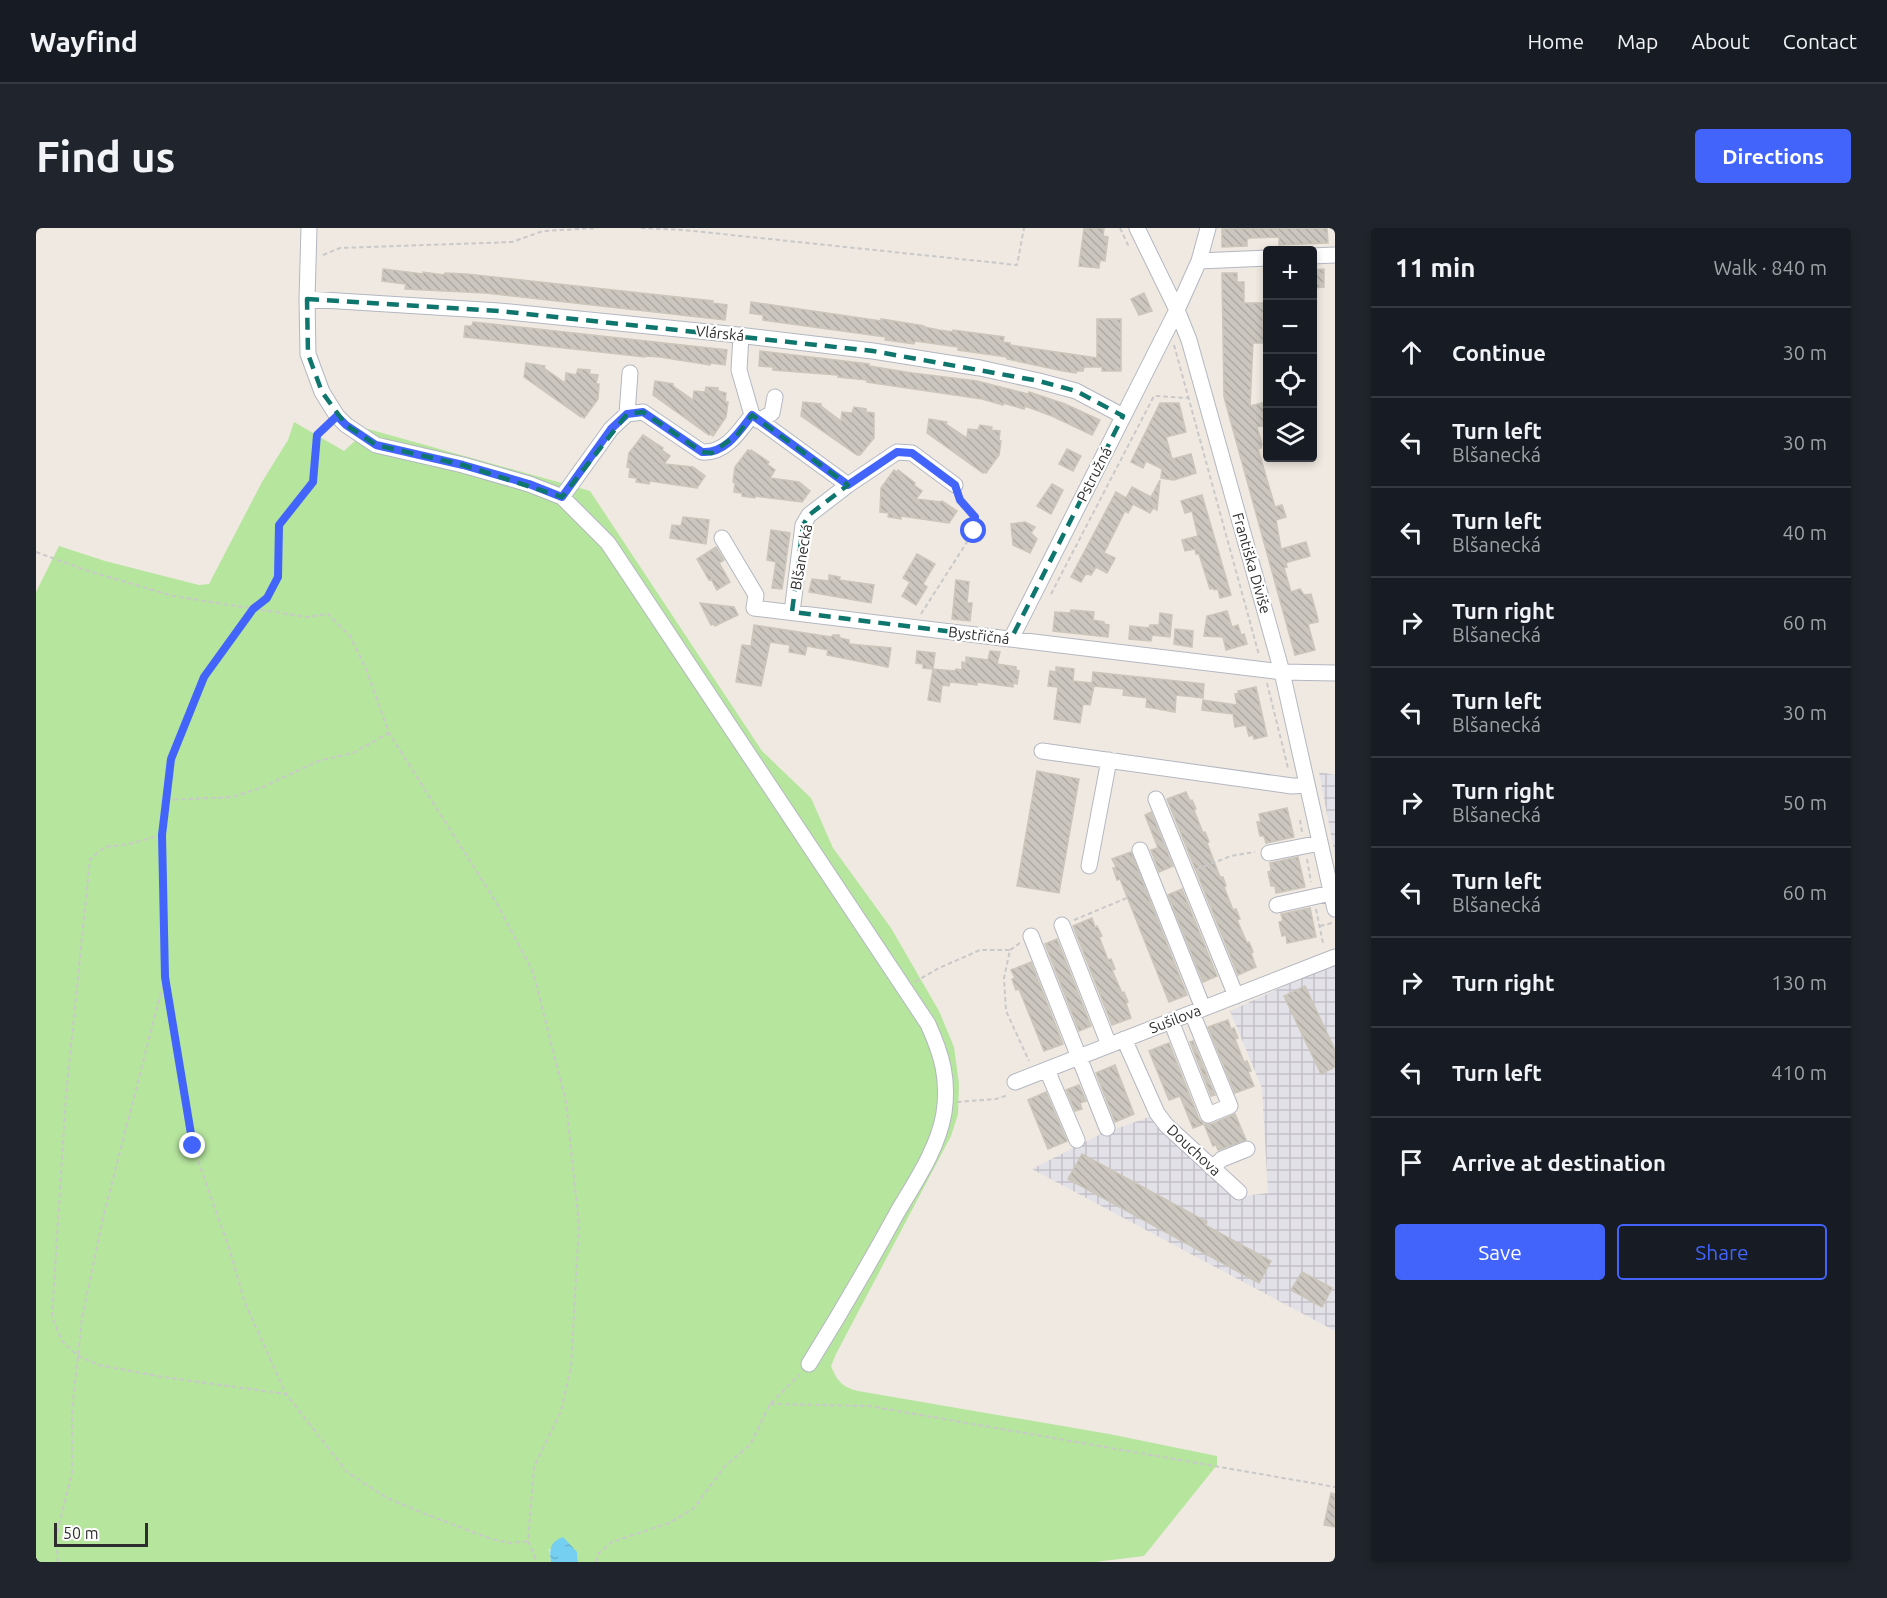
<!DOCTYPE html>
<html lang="en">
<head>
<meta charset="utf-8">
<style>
  body { margin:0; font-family:Ubuntu,sans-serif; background:#20242c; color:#f1f3f6 }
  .controls { position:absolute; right:18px; top:18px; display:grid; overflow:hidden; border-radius:6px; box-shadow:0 3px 9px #0003 }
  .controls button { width:54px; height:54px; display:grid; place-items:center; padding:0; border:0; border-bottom:2px solid #363941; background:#171b24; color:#f1f3f6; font:30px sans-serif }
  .scale { position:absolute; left:18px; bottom:15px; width:94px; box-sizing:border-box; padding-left:6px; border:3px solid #2e2e2e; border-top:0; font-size:16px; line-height:21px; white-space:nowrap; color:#2e2e2e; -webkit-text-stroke:4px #fff; paint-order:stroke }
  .stop { position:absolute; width:18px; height:18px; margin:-14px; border:4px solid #4264fb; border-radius:50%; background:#fff }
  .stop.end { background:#4264fb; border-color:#fff; box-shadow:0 2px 6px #0008 }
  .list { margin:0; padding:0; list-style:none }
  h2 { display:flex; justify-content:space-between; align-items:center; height:78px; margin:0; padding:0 24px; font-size:26px }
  h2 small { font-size:20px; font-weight:400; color:#9ea1a6 }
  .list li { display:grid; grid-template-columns:39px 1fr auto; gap:18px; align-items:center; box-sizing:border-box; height:90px; padding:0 24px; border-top:2px solid #363941 }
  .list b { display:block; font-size:22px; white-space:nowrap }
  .list p { margin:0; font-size:20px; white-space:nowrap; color:#9ea1a6 }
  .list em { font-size:20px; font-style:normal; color:#9ea1a6 }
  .actions { display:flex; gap:12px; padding:18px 24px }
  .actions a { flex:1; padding:14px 0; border:2px solid #4264fb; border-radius:6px; text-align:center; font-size:21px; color:#4264fb }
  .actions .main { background:#4264fb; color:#fff }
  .icon { flex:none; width:33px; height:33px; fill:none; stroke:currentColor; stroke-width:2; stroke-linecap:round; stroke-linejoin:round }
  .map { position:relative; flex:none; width:1299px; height:1334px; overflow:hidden; border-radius:6px }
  header { display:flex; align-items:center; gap:36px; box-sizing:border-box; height:84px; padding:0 30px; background:#171b24; border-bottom:2px solid #363941 }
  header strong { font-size:28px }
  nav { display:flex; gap:33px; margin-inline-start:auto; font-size:21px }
  .intro { display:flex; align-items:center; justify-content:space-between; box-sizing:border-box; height:144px; padding:0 36px }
  h1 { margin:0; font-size:42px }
  .button { padding:15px 27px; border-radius:6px; background:#4264fb; color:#fff; font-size:21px; font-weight:700 }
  main { display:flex; gap:36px; padding:0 36px }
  aside { flex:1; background:#171b24; border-radius:6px; box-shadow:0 3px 9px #0003 }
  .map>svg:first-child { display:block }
</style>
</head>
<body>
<header>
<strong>Wayfind</strong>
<nav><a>Home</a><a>Map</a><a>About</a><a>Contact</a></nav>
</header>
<div class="intro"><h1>Find us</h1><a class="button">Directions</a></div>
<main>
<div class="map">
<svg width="1299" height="1334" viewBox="0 0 1299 1334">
  <defs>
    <pattern id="industrial-grid" width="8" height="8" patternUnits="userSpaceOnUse" patternTransform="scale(1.5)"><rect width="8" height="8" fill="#e3e1e8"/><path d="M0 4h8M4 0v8" fill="none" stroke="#c3c1c7"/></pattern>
    <pattern id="water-ripples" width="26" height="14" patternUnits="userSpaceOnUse" patternTransform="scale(1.5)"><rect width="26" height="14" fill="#75cff0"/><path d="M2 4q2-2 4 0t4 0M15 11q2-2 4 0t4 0" fill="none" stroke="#66b2ce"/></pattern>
    <pattern id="building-back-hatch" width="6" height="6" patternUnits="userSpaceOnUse" patternTransform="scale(1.5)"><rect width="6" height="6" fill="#cbc7bf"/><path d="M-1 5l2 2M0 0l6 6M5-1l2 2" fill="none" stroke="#afaba4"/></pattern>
  </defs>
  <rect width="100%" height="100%" fill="#efe9e1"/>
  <path fill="url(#industrial-grid)" d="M1283,544l16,3v81z
    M1299,735v368l-303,-162 69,-35 51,-18 84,81 32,-4 -6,-105 -32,-77z"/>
  <path fill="#b6e59e" d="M258,194l50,29 24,-22 222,62 172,260 49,47 22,50 58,80 48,83 15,36 5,37 -1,30 -7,22 -115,218 -5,12c6,15 11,21 27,25l251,43 108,22v9l-73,91 -49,6h-517l-1,-10 -28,-3 2,13h-515v-970l23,-46 46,15 94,24 10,-1 53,-102 26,-42z"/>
  <path fill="url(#water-ripples)" d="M527,1309l14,15 1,10h-27c-2,-13 -1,-20 12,-25z"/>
  <path fill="url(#building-back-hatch)" stroke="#cbc5ba" stroke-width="1.5" d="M1048,0h20l-1,8 5,1 -3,24 -5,-1 -1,8 -20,-2z
    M1291,0l1,15 -49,2v-8l-29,1 -3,1v7l-25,1v-18z
    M347,41l40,5v-2l21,3 1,-2 21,1 247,27 -1,2 15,2 -2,15 -239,-27 -81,-4 1,-5 -24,-3z
    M1288,41v18l-12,1v-18z
    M1186,45h15v9h7v21h24v10h-6l2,30h-11l-3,63 12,-3 5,22 -10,2 5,17 -1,4 -3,1 17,58 7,-2 4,12 -10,3 5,29 25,-7 4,14 -22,6 -2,1 1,4 -3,1 7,24 9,-3 4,6 7,-1 7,25v3l-10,2 7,26 -20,5 -71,-258z
    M1108,65l8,18 -13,4 -8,-16z
    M715,74l130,19v-2l43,7v1l15,3 14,2v-2l51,7 -1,5 7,1v2l87,13v-39h24v52h-19v-4h-18l-1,4h-6l-1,2 -13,-2 -56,-12v-2l-49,-7v-3l-43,-6 -1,3 -14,-2 -15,-2 1,-3 -123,-17v-5l-13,-2z
    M437,94l254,28 -2,15 -14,-2 -1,2 -50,-8 -14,-1 -1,1 -181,-20 1,-11h7z
    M724,123l109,13v2l43,7 65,8 51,13 1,-2 36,12 35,16 -8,15 -40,-19 -27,-10 -1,3 -21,-6v2l-21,-6 -115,-17v-2l-29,-3v-2l-65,-5v-3l-14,-1z
    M490,135l19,3 -1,2 21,15 1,-10 10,2 2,-6 12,1 -1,4 9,1 -2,9h3l-1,15 -14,19 -2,-2 -1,1 -57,-40z
    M619,153l18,3v2l20,14 1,-9 11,1 1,-5 12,1v3l8,2 -1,9h3l-2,15 -13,19 -3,-2 -1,1 -56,-40z
    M767,174l18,2v2l20,15 1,-9 10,1 2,-6 12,2v3l8,1v25l-14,17h-3l-56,-39z
    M1124,175h19l7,29 -20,5 6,22 19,-5 5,19 -22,7 -13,-2 1,-9 -16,-8 -3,7 -12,-6z
    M893,191l18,3 -1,2 21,14 1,-9 10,1 2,-5 12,2 -1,3 9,1 -1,9 2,1 -2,14 -13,18 -2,-1 -1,1 -56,-40z
    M607,207l20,13 -1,2 8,6 -6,8 29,3 12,9 -8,12 -47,-7 -1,3 -13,-2 1,-4 -8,-1 1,-9 -3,-1 2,-14z
    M1031,221l14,7 -8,15 -14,-7z
    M712,222l2,1 1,-1 18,12 -2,2 8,6 -5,8 29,4 11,9 -8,11 -47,-6v2l-13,-2v-3l-8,-1 1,-9 -2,-1 2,-15z
    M858,242l3,2 1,-2 17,13 -1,2 8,6 -6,8 25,3 1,-1 15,10 -8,12 -48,-7v3l-13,-2 1,-4 -9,-1 1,-24z
    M1124,252l-3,30 -4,-2 -3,5 -17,-9 -5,9 -3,-2 -21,42 11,5 -8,15 -11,-6 -5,8 -3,-1 -3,1 -4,7 -10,-5 45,-85 10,6 6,-11 19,10z
    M1016,256l11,6 -12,24 -14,-8z
    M1166,267l29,100 -11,3 -2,-9 -4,1 -1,-2 -3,1 -11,-35h-3l-1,-5 -10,2 -3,-11 16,-4 -6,-25 -7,2 -4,-12z
    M647,289l26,3 -3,24 -36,-6 2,-13 9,1z
    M989,294l10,5 -4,6 6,6 -7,14 -17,-8 -2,-21z
    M735,302l19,3 -8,56 -10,-1 4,-26 -9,-2z
    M680,319l8,13 -5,3 11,19 -13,8 -6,-11 -2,1 -12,-21z
    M881,326l18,10 -12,20 4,3 -11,18 -14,-9 8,-14 -7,-4z
    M793,347l11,2 -1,3 35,5 -3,18 -62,-11 3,-13 17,2z
    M920,352l13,2 -2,21h5l-2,18 -18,-2z
    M664,375l34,4 4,8 -23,11 -1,-2 -3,1z
    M1035,382l23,2 -1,8 11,2v2l5,1 -1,12 -55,-6 2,-19 15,1z
    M1191,383l5,16 6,-2 3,10 3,-1 3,10 -21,6 -3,-13 -19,-1 3,-20z
    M1124,385l12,2 -2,22 -18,-2 -1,6 -22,-2 1,-13 19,2 1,-3h9z
    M718,397l77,12 2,-2h6l1,3 9,2v4l42,4 -3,19 -61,-12 1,-5 -21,-4 -2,9 -16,-3 1,-7 -20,-3 -9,44 -25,-4 6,-37 9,1z
    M1139,401l18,2 -1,16 -18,-3z
    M881,423l18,2 -2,16 -10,-1v-4l-7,-1z
    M954,423l10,1 -3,12 19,3v3l3,1 -2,13 -4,-1v4l-36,-5v3l-27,-3 -1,4 -7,-1 -2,17 -12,-2 5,-31 22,2 1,-2 6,1v-8l4,1v-6l22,3z
    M1020,439l18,2 -1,12 19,2 1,-11 111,12 -1,14 -27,-3 -1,17 -29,-5 1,-9 -24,-3 1,-6 -30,-3 -4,19 -7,-1 -3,19 -26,-4 4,-32 -10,-1 2,-15 6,1z
    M1220,459l11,49 -13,3 -1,-4 -4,1 -3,-11 -11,2 -2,-13 -31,-4 1,-10 34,5 -2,-11 4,-1 -1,-2z
    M1001,543l42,8 -20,114 -42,-7z
    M1150,564l4,9 2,-1 4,9 -2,1 9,23 2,-1 4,10 -2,1 13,34h3l3,9 -2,1 9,23 3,-1 4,10 -3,1 10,23 2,-1 4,10 -2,1 5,14 -18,8 -71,-176z
    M1251,580l7,29 -28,6 -2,-7h-4l-3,-14h4l-2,-8z
    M1115,584l22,54 -14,6 -8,-22 7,-2 -13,-33z
    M1095,624l56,143 -18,7 -49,-123 -3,1 -4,-12 3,-1 -4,-8z
    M1262,629l7,30 -29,6 -1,-7h-4l-3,-14 3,-1 -1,-8z
    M1146,661l35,87 -14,6 -35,-87z
    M1274,680l6,29 -29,6 -1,-8 -4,1 -3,-14 4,-1 -2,-7z
    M1056,690l3,9 2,-1 5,10 -3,1 9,23 3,-1 4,10 -3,1 10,23 2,-1 4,10 -2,1 5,15 -19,7 -39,-99z
    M1021,711l34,87 -12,5 -34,-87z
    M995,734l32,82 -19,7 -25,-62 -3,1 -4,-11 3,-1 -4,-8z
    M1269,758l30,64v17l-14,7 -37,-78z
    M1192,792l3,9 3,-1 4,10 -3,1 9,23 3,-1 4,10 -3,1 6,14 -19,7 -27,-66z
    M1157,813l22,54 -4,1 -21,-54z
    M1133,815l30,76 5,5 -11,4 -13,-32 -11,4 -20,-49z
    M1079,837l19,49 -19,8 -19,-49z
    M1043,857l7,16 -6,2 2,6 -7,2 -9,-21z
    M1010,864l21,49 -19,8 -20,-49z
    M1199,886l11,26 -28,10 -2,-5 -3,1 -9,-22h8z
    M1046,926l125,68 -2,3 66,36 -12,22 -191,-104z
    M1266,1044l30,16 -10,19 -31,-17z
    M1295,1265l4,1v33l-11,-2z"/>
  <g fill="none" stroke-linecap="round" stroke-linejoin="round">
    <g stroke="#b4b7c1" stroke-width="17">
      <path id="minor" d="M273,0l-2,71 1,55 14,38 15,24 9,9 30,20 87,20 66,19 33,13 46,46 320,481c14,31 21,55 16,89 -6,36 -29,69 -47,100 -28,51 -57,101 -88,151
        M1101,0l40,82 12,30 93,332 53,237
        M1276,28l23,-1
        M1163,33l69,-3
        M271,71l192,12 239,24 135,16 107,17 59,13 37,10 47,25
        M705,107l-2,35 13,45 96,70
        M591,186l3,-41
        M723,193l13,-8 3,-16
        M526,269l49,-68 16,-15 16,-2 59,40c23,2 37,-20 50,-37
        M686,310l34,57 -2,13 528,64 53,1
        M756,384l11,-87 6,-10 39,-30 49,-33 15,1 43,32
        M975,411l166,-329 22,-49 9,-33
        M1006,523l250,35 15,-1
        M1120,571l80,197
        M1104,622l63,158
        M1233,625l51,-10
        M1053,638l20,-106
        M1241,677l54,-12
        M1026,697l47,120
        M995,708l76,192
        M1135,793l37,94 22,-9 -38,-93
        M1088,811l33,74 9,12 73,67
        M1011,842l30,70
        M979,854l320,-125
        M1176,940l10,-9 25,-10"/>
    </g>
    <path stroke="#c9c9c9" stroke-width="2" stroke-dasharray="4.5 3" stroke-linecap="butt" d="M605,0l43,2 333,35 7,-37
      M1084,0l9,19
      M287,27l17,-7 172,-6 31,-11 55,-3
      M1138,117l85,310
      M291,197l-10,10 -4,47 -34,43 -1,52 -11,21 -14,11 -49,68 -33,82 -9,76 3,142 28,169 37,105 15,52 41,91 61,78 40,26 41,17 63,24 20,4 17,-2
      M0,324l52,19 85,25 134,21 21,-3 22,22 16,33 23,64 107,169 37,70 33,130 13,123 -8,142 -10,44 -27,56 -6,74 9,21
      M1015,366l103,-198 35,2
      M885,386l53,-83 1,-14 -16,-20
      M1231,455l21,85
      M130,572l67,-3 30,-10 55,-26 35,-8 36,-20
      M1264,592l2,12
      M126,607l-33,9 -24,3 -15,12 -24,236 -14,222 10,24 16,15 21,9 64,12 123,17
      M1271,631l4,23
      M1161,641l34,-13 24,-4
      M1280,681l7,34
      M1038,692l67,-28
      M1284,698l12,-3
      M984,715l-10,7 -6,28 2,33 23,50
      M879,754l24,-14 41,-18h30
      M921,874l39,-3 12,-4
      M734,1176l99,2 466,81
      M22,1334l-2,-25 16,-64v-62l10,-93 21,-100 61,-238
      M560,1334l3,-9 13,-11 57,-19 25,-15 31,-42 25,-21 20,-41 29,-29"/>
    <use href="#minor" stroke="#fff" stroke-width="15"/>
  </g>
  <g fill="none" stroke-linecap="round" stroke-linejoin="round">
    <path stroke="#4264fb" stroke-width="8" d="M157,918l-28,-169 -3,-142 9,-76 33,-82 49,-68 14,-11 11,-21 1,-52 34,-43 4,-47 20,-19 9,9 30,20 87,20 66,19 33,13 49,-68 16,-15 16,-2 59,40c23,2 37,-20 50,-37l96,70 49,-33 15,1 43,32 5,15 15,17 -1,14"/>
  </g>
  <path fill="none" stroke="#0f766e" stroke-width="4.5" stroke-dasharray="12 8" stroke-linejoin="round" d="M271,71l192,12 374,40 166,30 37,10 47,25 -112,223 -219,-27 11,-87 6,-10 39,-30 -96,-70 -14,19 -26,19 -10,-1 -59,-40 -16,2 -65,83 -99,-32 -87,-20 -30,-20 -24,-33 -14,-38z"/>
  <g text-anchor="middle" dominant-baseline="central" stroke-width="4.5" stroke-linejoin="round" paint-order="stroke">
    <g font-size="15" fill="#2e2e2e" stroke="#fff">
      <text transform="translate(684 105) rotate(6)">Vlárská</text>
      <text transform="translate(1058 246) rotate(-63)">Pstružná</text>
      <text transform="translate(765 329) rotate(-80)">Blšanecká</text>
      <text transform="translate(1216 335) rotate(74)">Františka Diviše</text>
      <text transform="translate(943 407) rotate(7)">Bystřičná</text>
      <text transform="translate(1139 791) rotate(-21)">Sušilova</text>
      <text transform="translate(1158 922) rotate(43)">Douchova</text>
    </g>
  </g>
</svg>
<div class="controls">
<button>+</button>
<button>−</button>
<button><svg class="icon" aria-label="locate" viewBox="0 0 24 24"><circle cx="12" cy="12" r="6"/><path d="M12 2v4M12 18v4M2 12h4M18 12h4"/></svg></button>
<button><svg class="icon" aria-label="layers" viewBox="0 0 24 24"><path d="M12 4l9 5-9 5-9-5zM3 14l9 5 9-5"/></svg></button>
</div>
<div class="scale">50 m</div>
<div class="stop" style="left:938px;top:303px"></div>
<div class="stop end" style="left:157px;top:918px"></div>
</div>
<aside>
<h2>11 min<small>Walk · 840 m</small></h2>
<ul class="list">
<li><svg class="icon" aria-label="ahead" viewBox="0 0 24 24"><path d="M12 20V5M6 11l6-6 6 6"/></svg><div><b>Continue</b></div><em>30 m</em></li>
<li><svg class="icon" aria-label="left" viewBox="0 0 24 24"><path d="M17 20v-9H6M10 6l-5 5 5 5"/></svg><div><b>Turn left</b><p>Blšanecká</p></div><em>30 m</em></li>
<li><svg class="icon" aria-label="left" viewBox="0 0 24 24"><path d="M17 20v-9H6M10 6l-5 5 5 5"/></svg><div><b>Turn left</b><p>Blšanecká</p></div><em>40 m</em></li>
<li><svg class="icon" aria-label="right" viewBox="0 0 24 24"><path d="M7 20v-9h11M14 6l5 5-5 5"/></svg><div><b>Turn right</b><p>Blšanecká</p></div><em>60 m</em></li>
<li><svg class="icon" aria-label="left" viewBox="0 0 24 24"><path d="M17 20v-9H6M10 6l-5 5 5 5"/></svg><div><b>Turn left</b><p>Blšanecká</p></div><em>30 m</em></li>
<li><svg class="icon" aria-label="right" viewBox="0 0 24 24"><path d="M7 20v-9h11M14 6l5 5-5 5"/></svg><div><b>Turn right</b><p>Blšanecká</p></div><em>50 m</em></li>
<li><svg class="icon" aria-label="left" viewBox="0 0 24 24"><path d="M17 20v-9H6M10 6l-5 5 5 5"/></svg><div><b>Turn left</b><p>Blšanecká</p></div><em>60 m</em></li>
<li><svg class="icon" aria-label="right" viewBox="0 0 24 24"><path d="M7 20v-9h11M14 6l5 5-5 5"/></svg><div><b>Turn right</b></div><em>130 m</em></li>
<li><svg class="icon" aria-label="left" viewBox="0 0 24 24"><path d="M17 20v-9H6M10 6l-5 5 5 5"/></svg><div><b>Turn left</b></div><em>410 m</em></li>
<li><svg class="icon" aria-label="arrive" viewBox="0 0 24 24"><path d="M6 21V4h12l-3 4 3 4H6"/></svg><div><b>Arrive at destination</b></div></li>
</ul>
<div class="actions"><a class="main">Save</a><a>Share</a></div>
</aside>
</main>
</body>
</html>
